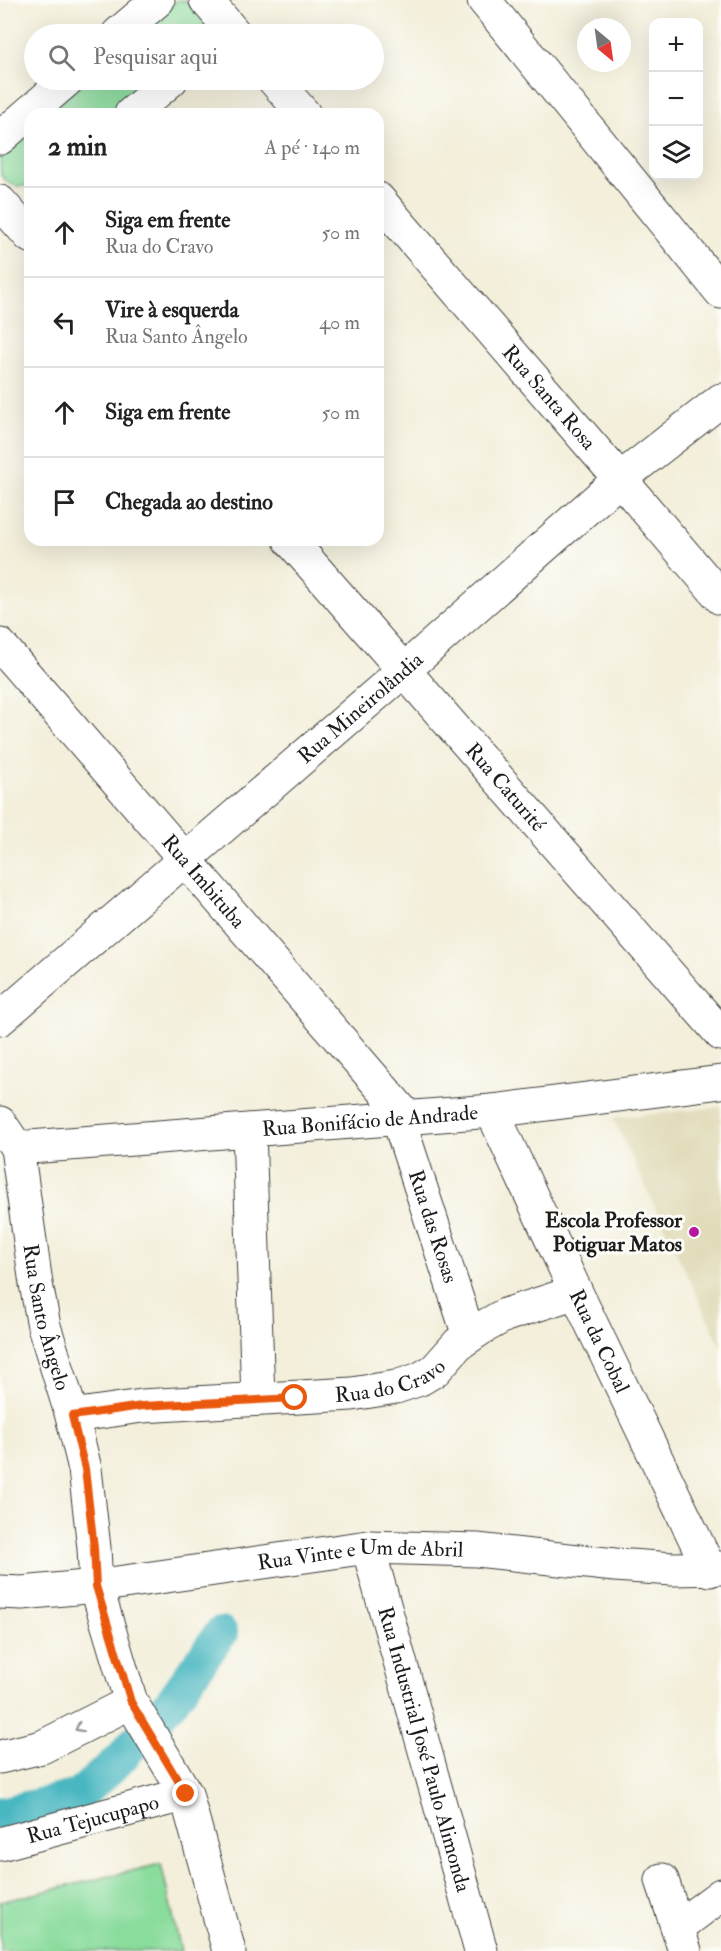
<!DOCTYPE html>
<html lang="pt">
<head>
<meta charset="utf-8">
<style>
  body { margin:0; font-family:"IM FELL Double Pica",serif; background:#f6f6f6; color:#222 }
  .controls { position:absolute; right:18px; top:18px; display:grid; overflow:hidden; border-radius:12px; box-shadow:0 6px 24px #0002 }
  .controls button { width:54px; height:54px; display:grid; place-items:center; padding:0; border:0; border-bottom:2px solid #e0e0e0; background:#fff; color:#222; font:30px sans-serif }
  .compass { position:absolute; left:577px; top:18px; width:54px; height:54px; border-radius:50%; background:#fff; box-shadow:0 6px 24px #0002; rotate:151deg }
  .stop { position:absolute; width:18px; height:18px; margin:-14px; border:4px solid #ea580c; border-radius:50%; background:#fff }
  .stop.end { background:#ea580c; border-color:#fff; box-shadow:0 2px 6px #0008 }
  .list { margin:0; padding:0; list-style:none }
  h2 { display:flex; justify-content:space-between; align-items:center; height:78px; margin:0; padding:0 24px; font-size:26px }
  h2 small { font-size:20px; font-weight:400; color:#767676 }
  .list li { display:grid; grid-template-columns:39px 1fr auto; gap:18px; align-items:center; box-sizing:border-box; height:90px; padding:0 24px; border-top:2px solid #e0e0e0 }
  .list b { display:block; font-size:22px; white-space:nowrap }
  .list p { margin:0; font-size:20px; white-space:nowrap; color:#767676 }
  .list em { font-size:20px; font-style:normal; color:#767676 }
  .icon { flex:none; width:33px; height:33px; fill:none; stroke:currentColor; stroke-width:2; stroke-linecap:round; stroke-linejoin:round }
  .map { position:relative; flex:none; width:721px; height:1951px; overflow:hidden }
  .search { position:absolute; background:#fff; box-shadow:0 6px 24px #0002; left:24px; top:24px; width:360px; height:66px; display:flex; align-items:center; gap:15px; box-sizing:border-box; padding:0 21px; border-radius:33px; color:#767676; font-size:22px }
  .panel { position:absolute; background:#fff; box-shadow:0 6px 24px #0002; left:24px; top:108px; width:360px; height:438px; border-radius:18px }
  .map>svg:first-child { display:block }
</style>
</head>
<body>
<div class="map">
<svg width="721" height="1951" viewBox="0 0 721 1951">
  <rect width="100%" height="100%" fill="#fdfcf7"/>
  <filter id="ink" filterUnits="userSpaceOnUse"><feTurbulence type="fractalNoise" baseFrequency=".0167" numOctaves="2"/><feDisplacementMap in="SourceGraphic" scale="12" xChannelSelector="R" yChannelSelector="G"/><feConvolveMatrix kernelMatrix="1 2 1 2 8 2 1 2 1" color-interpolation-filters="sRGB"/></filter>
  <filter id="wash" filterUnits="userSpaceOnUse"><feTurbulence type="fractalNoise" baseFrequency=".008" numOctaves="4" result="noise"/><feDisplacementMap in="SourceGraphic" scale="24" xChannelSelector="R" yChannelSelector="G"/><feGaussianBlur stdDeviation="1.35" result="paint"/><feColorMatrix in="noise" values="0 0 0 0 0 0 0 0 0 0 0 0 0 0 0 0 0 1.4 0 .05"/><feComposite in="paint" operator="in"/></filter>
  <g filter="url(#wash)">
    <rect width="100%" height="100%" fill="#f3efdb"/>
    <path fill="#e1dcba" d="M721,1107v240l-108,-229z"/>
    <path fill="#8adc9d" stroke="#537c5c" stroke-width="1.5" d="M178,0c14,0 19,11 27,22l-2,12h-66z
      M86,80h66l-40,34h-65z
      M30,128v57c-13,4 -20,0 -29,-9l-1,-20z
      M161,1864l20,87h-181v-49z"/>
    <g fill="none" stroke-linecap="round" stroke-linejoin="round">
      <path stroke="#48b7c1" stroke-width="34" d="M0,1814l78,-18 40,-35 54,-60 49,-68"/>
    </g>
  </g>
  <g filter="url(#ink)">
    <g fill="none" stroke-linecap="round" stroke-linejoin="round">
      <g stroke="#3c3c39" stroke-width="35">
        <g id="minor">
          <path d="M206,0l29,34"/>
          <path d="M484,0l237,292"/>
          <path d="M118,34l40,-34"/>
          <path d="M274,80l30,34"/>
          <path d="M131,114l40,-34"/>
          <path d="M0,138l67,-58"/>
          <path id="s1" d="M378,199l242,280 101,119"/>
          <path d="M0,202l30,34"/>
          <path id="s2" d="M290,540l431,494"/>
          <path id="s3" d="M0,645l407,472"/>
          <path id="s4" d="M0,1019l403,-348 217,-192 101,-79"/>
          <path id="s5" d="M492,1111l84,181 134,278"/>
          <path id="s6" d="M398,1118l71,218"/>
          <path id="s7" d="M0,1123l17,25 19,136 8,42 28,90 13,53 9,79 2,38 35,116 55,92 43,157"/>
          <path d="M249,1130l9,269"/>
          <path id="s8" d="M17,1148l475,-37 229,-29"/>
          <path id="s9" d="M72,1416l70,-10 210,-12 44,-7 24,-8 15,-9 23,-26 22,-15 25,-14 71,-23"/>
          <path id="s10" d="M368,1547l113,404"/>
          <path d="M0,1757l42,-10 89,-45"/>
          <path id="s11" d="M0,1844l186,-50"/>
          <path d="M662,1880l23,71"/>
          <path d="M678,1927l43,-32"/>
        </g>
      </g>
      <g stroke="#3c3c39" stroke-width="35">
        <g id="primary">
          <path id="s12" d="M0,1592l22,1 74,-7 272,-39 109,3 138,15 58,4 48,-1"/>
        </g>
      </g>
      <use href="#minor" stroke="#fff" stroke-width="33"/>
      <use href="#primary" stroke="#fff" stroke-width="33"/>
    </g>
    <defs><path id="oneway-chevron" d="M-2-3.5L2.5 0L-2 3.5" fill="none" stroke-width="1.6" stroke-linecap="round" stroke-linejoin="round" transform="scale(1.5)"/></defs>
    <use stroke="#999" href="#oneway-chevron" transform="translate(79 1728) rotate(153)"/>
  </g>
  <g fill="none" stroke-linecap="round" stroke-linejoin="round" filter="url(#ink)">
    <path stroke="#ea580c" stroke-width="8" d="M186,1794l-55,-92 -35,-116 -2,-38 -9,-79 -13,-53 70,-10 153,-8"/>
  </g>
  <circle fill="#b5179e" stroke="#fdfcf7" stroke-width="2" cx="694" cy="1232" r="6"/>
  <g text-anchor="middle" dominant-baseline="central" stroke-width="6" stroke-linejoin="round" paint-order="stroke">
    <g font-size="21" fill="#1c1c1c" stroke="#fdfcf7">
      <text stroke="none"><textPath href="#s1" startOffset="262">Rua Santa Rosa</textPath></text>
      <text stroke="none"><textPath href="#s4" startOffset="476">Rua Mineirolândia</textPath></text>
      <text stroke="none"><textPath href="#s2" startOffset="328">Rua Caturité</textPath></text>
      <text stroke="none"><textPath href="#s3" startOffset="312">Rua Imbituba</textPath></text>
      <text stroke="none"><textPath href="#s8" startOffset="354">Rua Bonifácio de Andrade</textPath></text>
      <text stroke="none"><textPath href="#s6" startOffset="114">Rua das Rosas</textPath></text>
      <text stroke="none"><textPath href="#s7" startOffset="202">Rua Santo Ângelo</textPath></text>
      <text stroke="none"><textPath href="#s5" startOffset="254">Rua da Cobal</textPath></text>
      <text stroke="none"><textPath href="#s9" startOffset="321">Rua do Cravo</textPath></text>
      <text stroke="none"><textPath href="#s12" startOffset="363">Rua Vinte e Um de Abril</textPath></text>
      <text stroke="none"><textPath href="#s10" startOffset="210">Rua Industrial José Paulo Alimonda</textPath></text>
      <text stroke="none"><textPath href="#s11" startOffset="96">Rua Tejucupapo</textPath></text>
    </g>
    <g font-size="21" font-weight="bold" fill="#1c1c1c" stroke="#fdfcf7" text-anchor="end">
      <text x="682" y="1220">Escola Professor<tspan x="682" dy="24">Potiguar Matos</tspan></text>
    </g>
  </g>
</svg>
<div class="controls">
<button>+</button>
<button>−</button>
<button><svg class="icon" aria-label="layers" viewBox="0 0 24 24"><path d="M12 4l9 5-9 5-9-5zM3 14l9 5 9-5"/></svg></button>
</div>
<svg class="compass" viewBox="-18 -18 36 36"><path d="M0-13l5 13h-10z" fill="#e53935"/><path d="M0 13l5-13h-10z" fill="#767676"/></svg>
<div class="stop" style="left:295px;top:1398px"></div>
<div class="stop end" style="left:186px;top:1794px"></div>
<div class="search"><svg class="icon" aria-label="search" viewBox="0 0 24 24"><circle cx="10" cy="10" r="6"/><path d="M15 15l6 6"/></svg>Pesquisar aqui</div>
<section class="panel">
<h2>2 min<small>A pé · 140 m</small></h2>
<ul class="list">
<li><svg class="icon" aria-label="ahead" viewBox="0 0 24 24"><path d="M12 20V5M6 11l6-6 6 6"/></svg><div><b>Siga em frente</b><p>Rua do Cravo</p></div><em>50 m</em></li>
<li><svg class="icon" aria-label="left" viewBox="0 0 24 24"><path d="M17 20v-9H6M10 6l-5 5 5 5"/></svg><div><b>Vire à esquerda</b><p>Rua Santo Ângelo</p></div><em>40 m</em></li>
<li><svg class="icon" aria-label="ahead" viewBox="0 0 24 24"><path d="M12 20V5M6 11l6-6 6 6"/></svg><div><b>Siga em frente</b></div><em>50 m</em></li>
<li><svg class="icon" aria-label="arrive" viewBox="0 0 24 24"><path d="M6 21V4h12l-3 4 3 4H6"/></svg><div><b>Chegada ao destino</b></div></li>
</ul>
</section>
</div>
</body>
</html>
